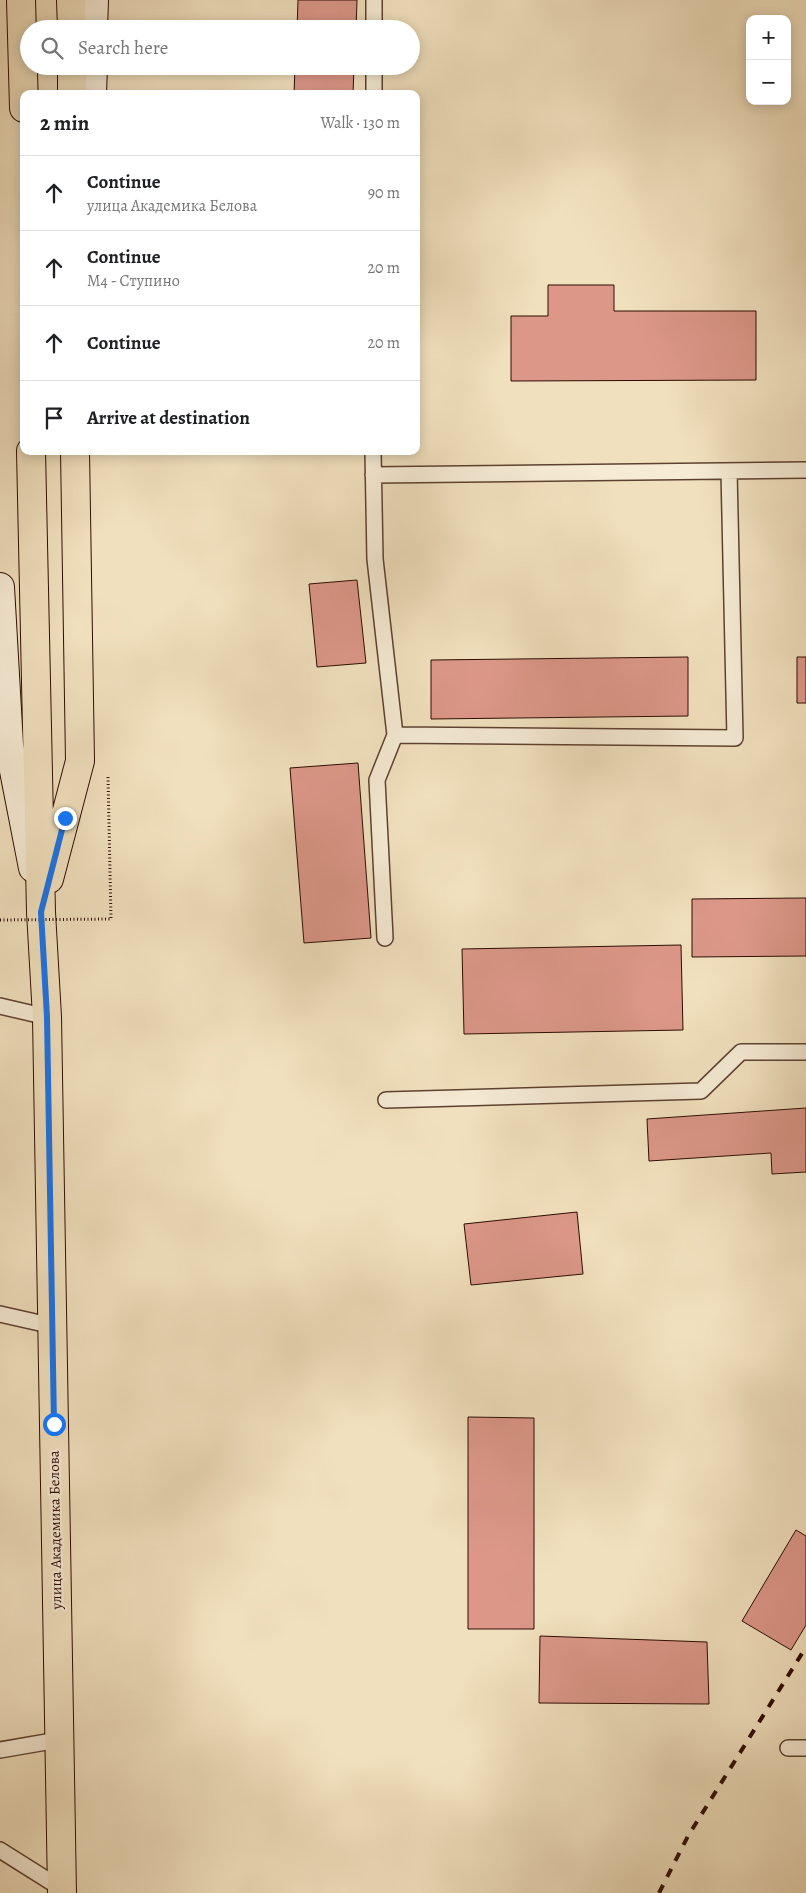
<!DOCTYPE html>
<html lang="en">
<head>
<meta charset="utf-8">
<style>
  body { margin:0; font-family:Alegreya,serif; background:#f2f2f2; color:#202124 }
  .controls { position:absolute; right:15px; top:15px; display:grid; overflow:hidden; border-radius:10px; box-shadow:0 2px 12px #0003 }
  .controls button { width:45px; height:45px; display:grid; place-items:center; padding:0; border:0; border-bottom:1px solid #e0e0e0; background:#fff; color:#202124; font:25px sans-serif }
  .stop { position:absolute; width:15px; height:15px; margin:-11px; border:4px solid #1a73e8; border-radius:50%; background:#fff }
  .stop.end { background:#1a73e8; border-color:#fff; box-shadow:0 1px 5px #0008 }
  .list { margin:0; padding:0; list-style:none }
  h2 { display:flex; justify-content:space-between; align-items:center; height:65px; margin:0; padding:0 20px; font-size:21px }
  h2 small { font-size:16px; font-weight:400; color:#757577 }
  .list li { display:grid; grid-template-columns:32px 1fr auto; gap:15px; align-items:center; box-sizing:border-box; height:75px; padding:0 20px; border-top:1px solid #e0e0e0 }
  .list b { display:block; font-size:19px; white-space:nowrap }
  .list p { margin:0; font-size:16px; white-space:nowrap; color:#757577 }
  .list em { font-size:16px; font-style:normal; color:#757577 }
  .icon { flex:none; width:28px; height:28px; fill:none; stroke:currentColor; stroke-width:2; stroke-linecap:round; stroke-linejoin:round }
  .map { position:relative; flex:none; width:806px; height:1893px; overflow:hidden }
  .search { position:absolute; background:#fff; box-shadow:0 2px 12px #0003; left:20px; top:20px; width:400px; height:55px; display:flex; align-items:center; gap:12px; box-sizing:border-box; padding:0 18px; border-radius:28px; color:#757577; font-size:19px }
  .panel { position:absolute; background:#fff; box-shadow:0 2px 12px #0003; left:20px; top:90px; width:400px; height:365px; border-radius:10px }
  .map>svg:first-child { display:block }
</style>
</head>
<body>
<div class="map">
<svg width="806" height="1893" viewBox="0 0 806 1893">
  <rect width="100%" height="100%" fill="#f1e0be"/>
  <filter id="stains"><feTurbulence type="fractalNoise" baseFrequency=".004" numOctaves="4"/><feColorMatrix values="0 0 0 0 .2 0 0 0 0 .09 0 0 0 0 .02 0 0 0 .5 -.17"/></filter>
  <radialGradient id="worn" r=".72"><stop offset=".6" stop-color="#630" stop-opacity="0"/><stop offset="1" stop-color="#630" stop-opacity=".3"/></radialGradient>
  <path fill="#dc9789" stroke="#2c0c00" d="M298,0h59l-1,29h-59z
    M295,66h59l-1,28h-59z
    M548,285h66v26h142v69l-245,1v-65h37z
    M357,580l9,83 -49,4 -8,-83z
    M688,657v59l-257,3v-59z
    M797,657h9v46h-9z
    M358,763l13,175 -67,5 -14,-175z
    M806,898v58l-114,1v-58z
    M681,945l2,85 -219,4 -2,-85z
    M806,1108v64l-34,2 -1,-21 -122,8 -2,-42z
    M577,1212l6,62 -112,11 -7,-61z
    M468,1417l66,1v211h-66z
    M796,1530l10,6v89l-15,25 -49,-29z
    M540,1636l167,6 2,62 -170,-1z"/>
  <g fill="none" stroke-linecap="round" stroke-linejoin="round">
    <g stroke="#5d4130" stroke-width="18">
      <path id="lane" d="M374,29v-29
        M374,94v-28
        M373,451l2,108 20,176 340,3 -6,-267
        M373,475l433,-5
        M385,938l-8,-158 18,-45
        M0,1006l47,11
        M386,1100l315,-9 40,-39h65
        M0,1314l53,12
        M788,1748h18
        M0,1750l58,-10
        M0,1850l62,39"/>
    </g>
    <g stroke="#2c0c00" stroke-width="30">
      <path id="secondary" d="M93,29l1,-29
        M92,94l1,-28
        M0,587l9,158 24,123"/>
    </g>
    <g stroke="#2c0c00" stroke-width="30">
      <path id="primary" d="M21,0l3,108
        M71,0l1,29
        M72,66v28
        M31,451l10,461 6,105 15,876
        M49,879l31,-118 -5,-310"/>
    </g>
    <path stroke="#2c0c00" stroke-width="3" stroke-dasharray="1 2.5" stroke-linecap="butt" d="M108,777l3,142"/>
    <use href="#lane" stroke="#f6ebd5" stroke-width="15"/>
    <use href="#secondary" stroke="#f6ebd5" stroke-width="28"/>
    <use href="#primary" stroke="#f1e0be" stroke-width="28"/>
    <path stroke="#2c0c00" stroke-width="4" stroke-dasharray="9 9" stroke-linecap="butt" d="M659,1893l29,-57 118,-189"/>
    <path stroke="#2c0c00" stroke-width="3" stroke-dasharray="1 2.5" stroke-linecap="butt" d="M0,920l111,-1"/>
  </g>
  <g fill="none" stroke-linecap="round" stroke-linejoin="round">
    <path stroke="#1a73e8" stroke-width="6" d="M54,1424l-7,-407 -6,-105 24,-94"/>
  </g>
  <g text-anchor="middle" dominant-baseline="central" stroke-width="4.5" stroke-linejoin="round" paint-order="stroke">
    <g font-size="15" fill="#2c0c00" stroke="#f6ebd5">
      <text transform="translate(55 1530) rotate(-91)">улица Академика Белова</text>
    </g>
  </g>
  <rect width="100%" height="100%" filter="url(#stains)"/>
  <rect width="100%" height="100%" fill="url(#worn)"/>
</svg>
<div class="controls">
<button>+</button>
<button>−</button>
</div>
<div class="stop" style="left:54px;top:1424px"></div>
<div class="stop end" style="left:65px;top:818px"></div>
<div class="search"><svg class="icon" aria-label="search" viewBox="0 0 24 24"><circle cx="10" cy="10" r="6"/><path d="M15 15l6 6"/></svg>Search here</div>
<section class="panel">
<h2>2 min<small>Walk · 130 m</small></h2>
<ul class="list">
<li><svg class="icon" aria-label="ahead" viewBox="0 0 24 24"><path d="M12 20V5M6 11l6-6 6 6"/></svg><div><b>Continue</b><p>улица Академика Белова</p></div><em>90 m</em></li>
<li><svg class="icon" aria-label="ahead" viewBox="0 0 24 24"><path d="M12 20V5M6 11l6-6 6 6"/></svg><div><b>Continue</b><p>М4 - Ступино</p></div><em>20 m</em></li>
<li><svg class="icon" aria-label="ahead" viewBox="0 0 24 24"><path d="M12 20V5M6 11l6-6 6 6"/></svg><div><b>Continue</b></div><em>20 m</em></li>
<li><svg class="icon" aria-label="arrive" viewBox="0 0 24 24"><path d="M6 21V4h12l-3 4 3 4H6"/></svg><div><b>Arrive at destination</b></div></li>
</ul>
</section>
</div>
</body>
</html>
